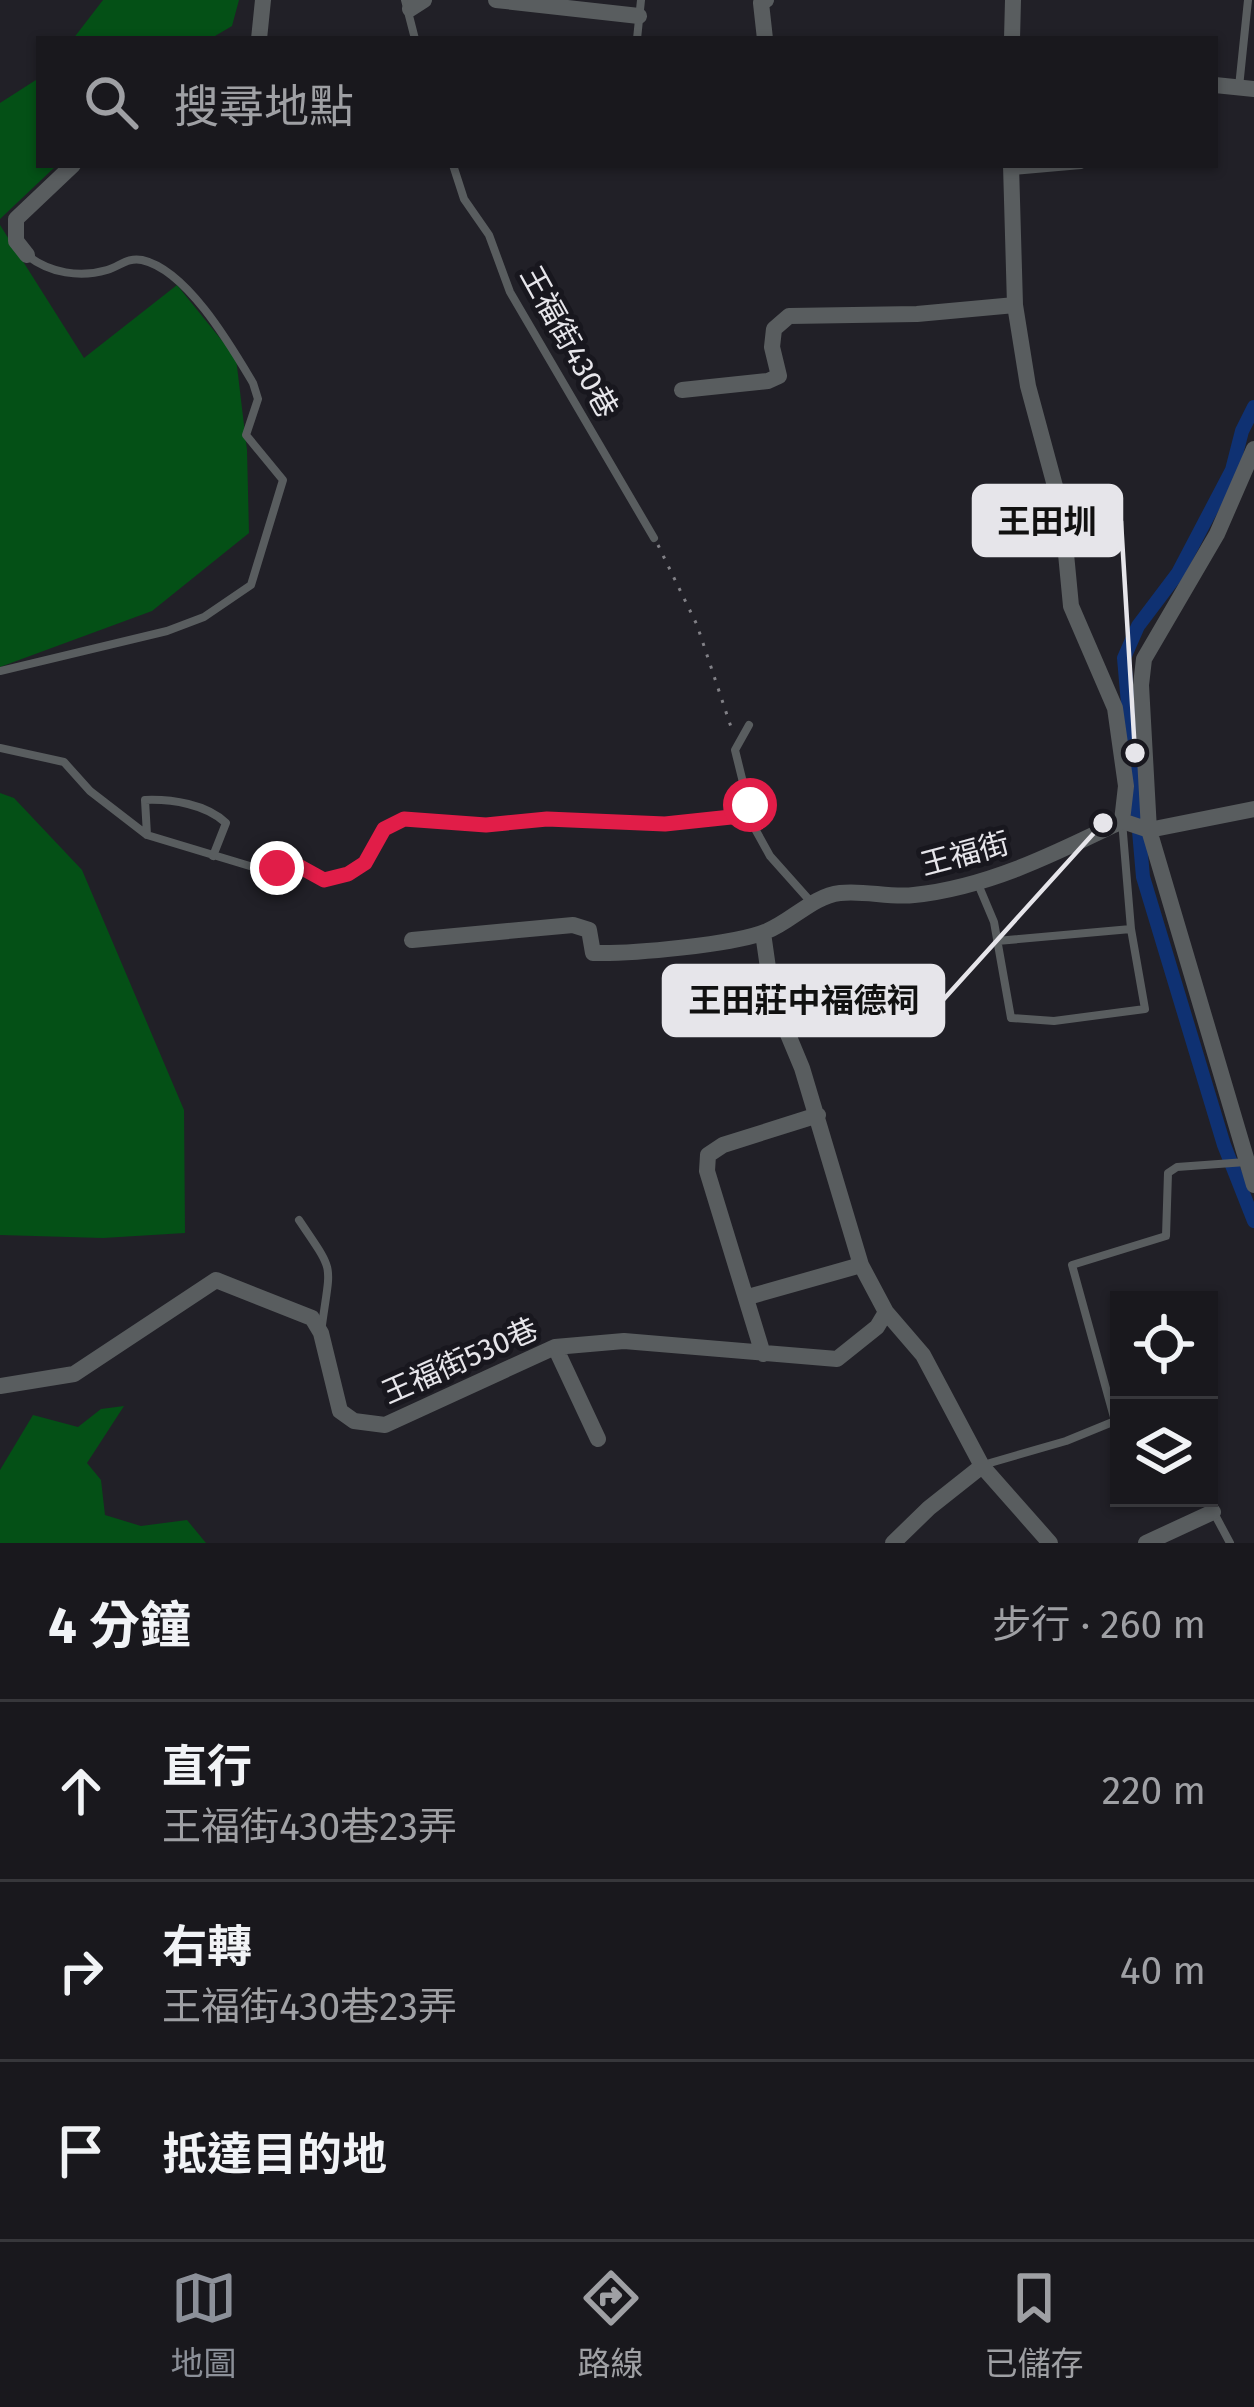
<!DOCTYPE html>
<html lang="zh-TW">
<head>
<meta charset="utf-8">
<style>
  body { margin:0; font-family:"Fira Sans","Noto Sans TC",sans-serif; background:#222126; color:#f1f3f6 }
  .controls { position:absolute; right:36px; bottom:36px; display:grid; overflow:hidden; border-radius:0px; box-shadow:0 3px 9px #0004 }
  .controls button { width:108px; height:108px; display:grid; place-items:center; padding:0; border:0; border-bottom:3px solid #37373b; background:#19181d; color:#f1f3f6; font:60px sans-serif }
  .stop { position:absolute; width:36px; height:36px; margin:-27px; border:9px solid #e11d48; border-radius:50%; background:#fff }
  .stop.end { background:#e11d48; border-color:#fff; box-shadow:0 3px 12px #0008 }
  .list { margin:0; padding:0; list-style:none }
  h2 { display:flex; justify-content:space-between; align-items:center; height:156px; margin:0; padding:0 48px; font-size:51px }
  h2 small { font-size:39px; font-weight:400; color:#9fa0a4 }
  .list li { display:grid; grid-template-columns:78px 1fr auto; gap:36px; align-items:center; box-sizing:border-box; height:180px; padding:0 48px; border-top:3px solid #37373b }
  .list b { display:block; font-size:45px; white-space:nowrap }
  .list p { margin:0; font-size:39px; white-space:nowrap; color:#9fa0a4 }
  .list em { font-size:39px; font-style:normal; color:#9fa0a4 }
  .icon { flex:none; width:66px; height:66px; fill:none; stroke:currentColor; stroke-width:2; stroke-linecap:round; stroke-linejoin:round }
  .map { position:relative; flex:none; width:1254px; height:1543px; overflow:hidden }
  .search { position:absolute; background:#19181d; box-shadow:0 3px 9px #0004; left:36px; right:36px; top:36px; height:132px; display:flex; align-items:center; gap:30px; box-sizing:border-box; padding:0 42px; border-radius:0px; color:#9fa0a4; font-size:45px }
  .sheet { height:696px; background:#19181d }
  nav { display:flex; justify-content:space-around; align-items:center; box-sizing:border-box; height:168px; border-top:3px solid #37373b; background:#19181d; font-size:33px; color:#9fa0a4 }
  nav a { display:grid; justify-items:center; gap:6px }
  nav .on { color:#8c9099 }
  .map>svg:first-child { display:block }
</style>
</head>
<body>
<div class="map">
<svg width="1254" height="1543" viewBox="0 0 1254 1543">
  <rect width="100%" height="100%" fill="#212027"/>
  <path fill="#045016" d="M103,0h136l-7,26 -22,13h-137z
    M39,78v87h18l-57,54v-116z
    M0,225l84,133 93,-73 59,73 11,92 2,83 -97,78 -152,56z
    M0,793l14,5 68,72 102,240 1,123 -82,5 -103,-3z
    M124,1406l-37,57 14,17 4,35 36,11 46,-6 19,23h-206v-73l33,-55 45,12 23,-18z"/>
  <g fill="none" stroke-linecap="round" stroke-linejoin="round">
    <path stroke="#0f3172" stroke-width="14" d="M1254,407l-12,24 -10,39 -54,103 -40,53 -14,32 19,219 81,268 30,76"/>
    <path stroke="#828187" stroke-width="3" stroke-dasharray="3 9" stroke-linecap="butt" d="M658,545l39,80 35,105"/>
    <path stroke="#595d5f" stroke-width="8" d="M405,0l10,39
      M637,39l4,-39
      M1239,87l9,-87
      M453,165l11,34 25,36 21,57 144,246
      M1013,171l68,-6
      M0,671l167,-40 37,-14 47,-32 32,-105 -37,-45 12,-36 -5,-16c-22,-37 -66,-113 -111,-123 -14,-3 -22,6 -35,10 -27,8 -57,3 -79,-14
      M749,725l-14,25 19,77 16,29 41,46
      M0,748l64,14 26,29 57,44 116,35 32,-6 29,16 24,-6 17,-10 19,-36 19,-9 83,6 61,-6 118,5 85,-9
      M147,835l-2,-35c27,-1 61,4 81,23l-13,33
      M978,884l16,38 17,96 43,3 91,-12 -14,-80 -9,-108
      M997,941l134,-12
      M774,995l145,-27
      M299,1220c36,54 32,40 23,105
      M983,1465l83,-24 49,-20 -43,-156 94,-29 2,-63 9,-6 69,-5
      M1214,1513l16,30"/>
    <path stroke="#595d5f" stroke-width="16" d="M496,0l143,16
      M410,9l14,-9
      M259,39l4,-39
      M765,39l-4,-36 5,-3
      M1012,39l1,-39
      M1215,85l39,4
      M1011,165l4,140 13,81 34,126 9,94 44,102 11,78 -4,35
      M27,255l-11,-14v-22l57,-54
      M682,390l86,-9 11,-5 -7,-29 2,-18 15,-13 128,-2 98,-9
      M1254,449l-37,85 -73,125 -3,26 8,145 105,355
      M1122,821l27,9 105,-21
      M763,933l9,63 30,72 59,197 25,47 37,43 59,111 68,77
      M412,940l161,-15 16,5 4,23c37,1 141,-8 174,-22 25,-10 46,-35 73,-38 24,-3 50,5 74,2 75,-8 142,-42 208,-74
      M748,1297l113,-32
      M555,1347l43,92
      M763,1354l-56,-183 1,-16 15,-10 95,-30
      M0,1386l74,-12 142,-94 96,38 9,15 19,78 14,10 31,4 170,-78 69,-6 213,18 40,-32 9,-15
      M893,1543l36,-35 53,-42
      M1146,1543l67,-31"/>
  </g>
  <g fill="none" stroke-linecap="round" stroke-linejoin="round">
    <path stroke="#e11d48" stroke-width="15" d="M277,868l18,-4 29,16 24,-6 17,-11 19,-34 20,-10 82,6 61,-6 118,5 85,-9v-10"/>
  </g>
  <g text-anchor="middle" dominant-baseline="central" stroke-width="10" stroke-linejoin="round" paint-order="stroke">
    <g font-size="30" fill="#e6e5ea" stroke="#18171e">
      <text transform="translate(569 342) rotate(61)">王福街430巷</text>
      <text transform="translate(965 854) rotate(-15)">王福街</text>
      <text transform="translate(460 1361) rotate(-24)">王福街530巷</text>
    </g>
  </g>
  <path fill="none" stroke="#e6e5ea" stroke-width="4.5" d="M1135 753L1121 521M1103 823L943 1000"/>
  <g fill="#e6e5ea" stroke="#18171e" stroke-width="4.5">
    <circle cx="1135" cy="753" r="12"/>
    <circle cx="1103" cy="823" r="12"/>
  </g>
  <g fill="#e6e5ea" stroke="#e6e5ea" stroke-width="4.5">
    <rect x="974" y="486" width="147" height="69" rx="12"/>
    <rect x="664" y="966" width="279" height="69" rx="12"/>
  </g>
  <g font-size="33" text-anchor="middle" font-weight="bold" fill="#111">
    <text x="1047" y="533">王田圳</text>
    <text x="804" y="1012">王田莊中福德祠</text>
  </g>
</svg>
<div class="controls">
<button><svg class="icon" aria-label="locate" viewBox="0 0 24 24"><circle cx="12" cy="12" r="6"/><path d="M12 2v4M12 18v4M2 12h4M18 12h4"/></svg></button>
<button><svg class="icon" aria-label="layers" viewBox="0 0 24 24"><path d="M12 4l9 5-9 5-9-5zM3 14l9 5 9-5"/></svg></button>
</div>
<div class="stop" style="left:750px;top:805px"></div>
<div class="stop end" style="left:277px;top:868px"></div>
<div class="search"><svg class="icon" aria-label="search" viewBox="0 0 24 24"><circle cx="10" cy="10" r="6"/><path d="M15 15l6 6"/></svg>搜尋地點</div>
</div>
<section class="sheet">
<h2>4 分鐘<small>步行 · 260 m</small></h2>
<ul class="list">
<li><svg class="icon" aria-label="ahead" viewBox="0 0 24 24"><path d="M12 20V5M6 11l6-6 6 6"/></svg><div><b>直行</b><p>王福街430巷23弄</p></div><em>220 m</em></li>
<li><svg class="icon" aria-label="right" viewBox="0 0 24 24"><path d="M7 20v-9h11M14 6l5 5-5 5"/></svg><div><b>右轉</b><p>王福街430巷23弄</p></div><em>40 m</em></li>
<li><svg class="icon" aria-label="arrive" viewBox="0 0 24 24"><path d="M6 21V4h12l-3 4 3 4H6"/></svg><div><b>抵達目的地</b></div></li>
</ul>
</section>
<nav>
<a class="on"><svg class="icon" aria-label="map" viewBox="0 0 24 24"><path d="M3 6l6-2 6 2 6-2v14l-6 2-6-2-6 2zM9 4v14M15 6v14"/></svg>地圖</a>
<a><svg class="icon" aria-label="directions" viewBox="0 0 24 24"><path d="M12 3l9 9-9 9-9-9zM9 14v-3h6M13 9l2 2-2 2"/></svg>路線</a>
<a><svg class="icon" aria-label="saved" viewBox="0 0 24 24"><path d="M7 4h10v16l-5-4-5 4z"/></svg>已儲存</a>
</nav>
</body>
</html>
